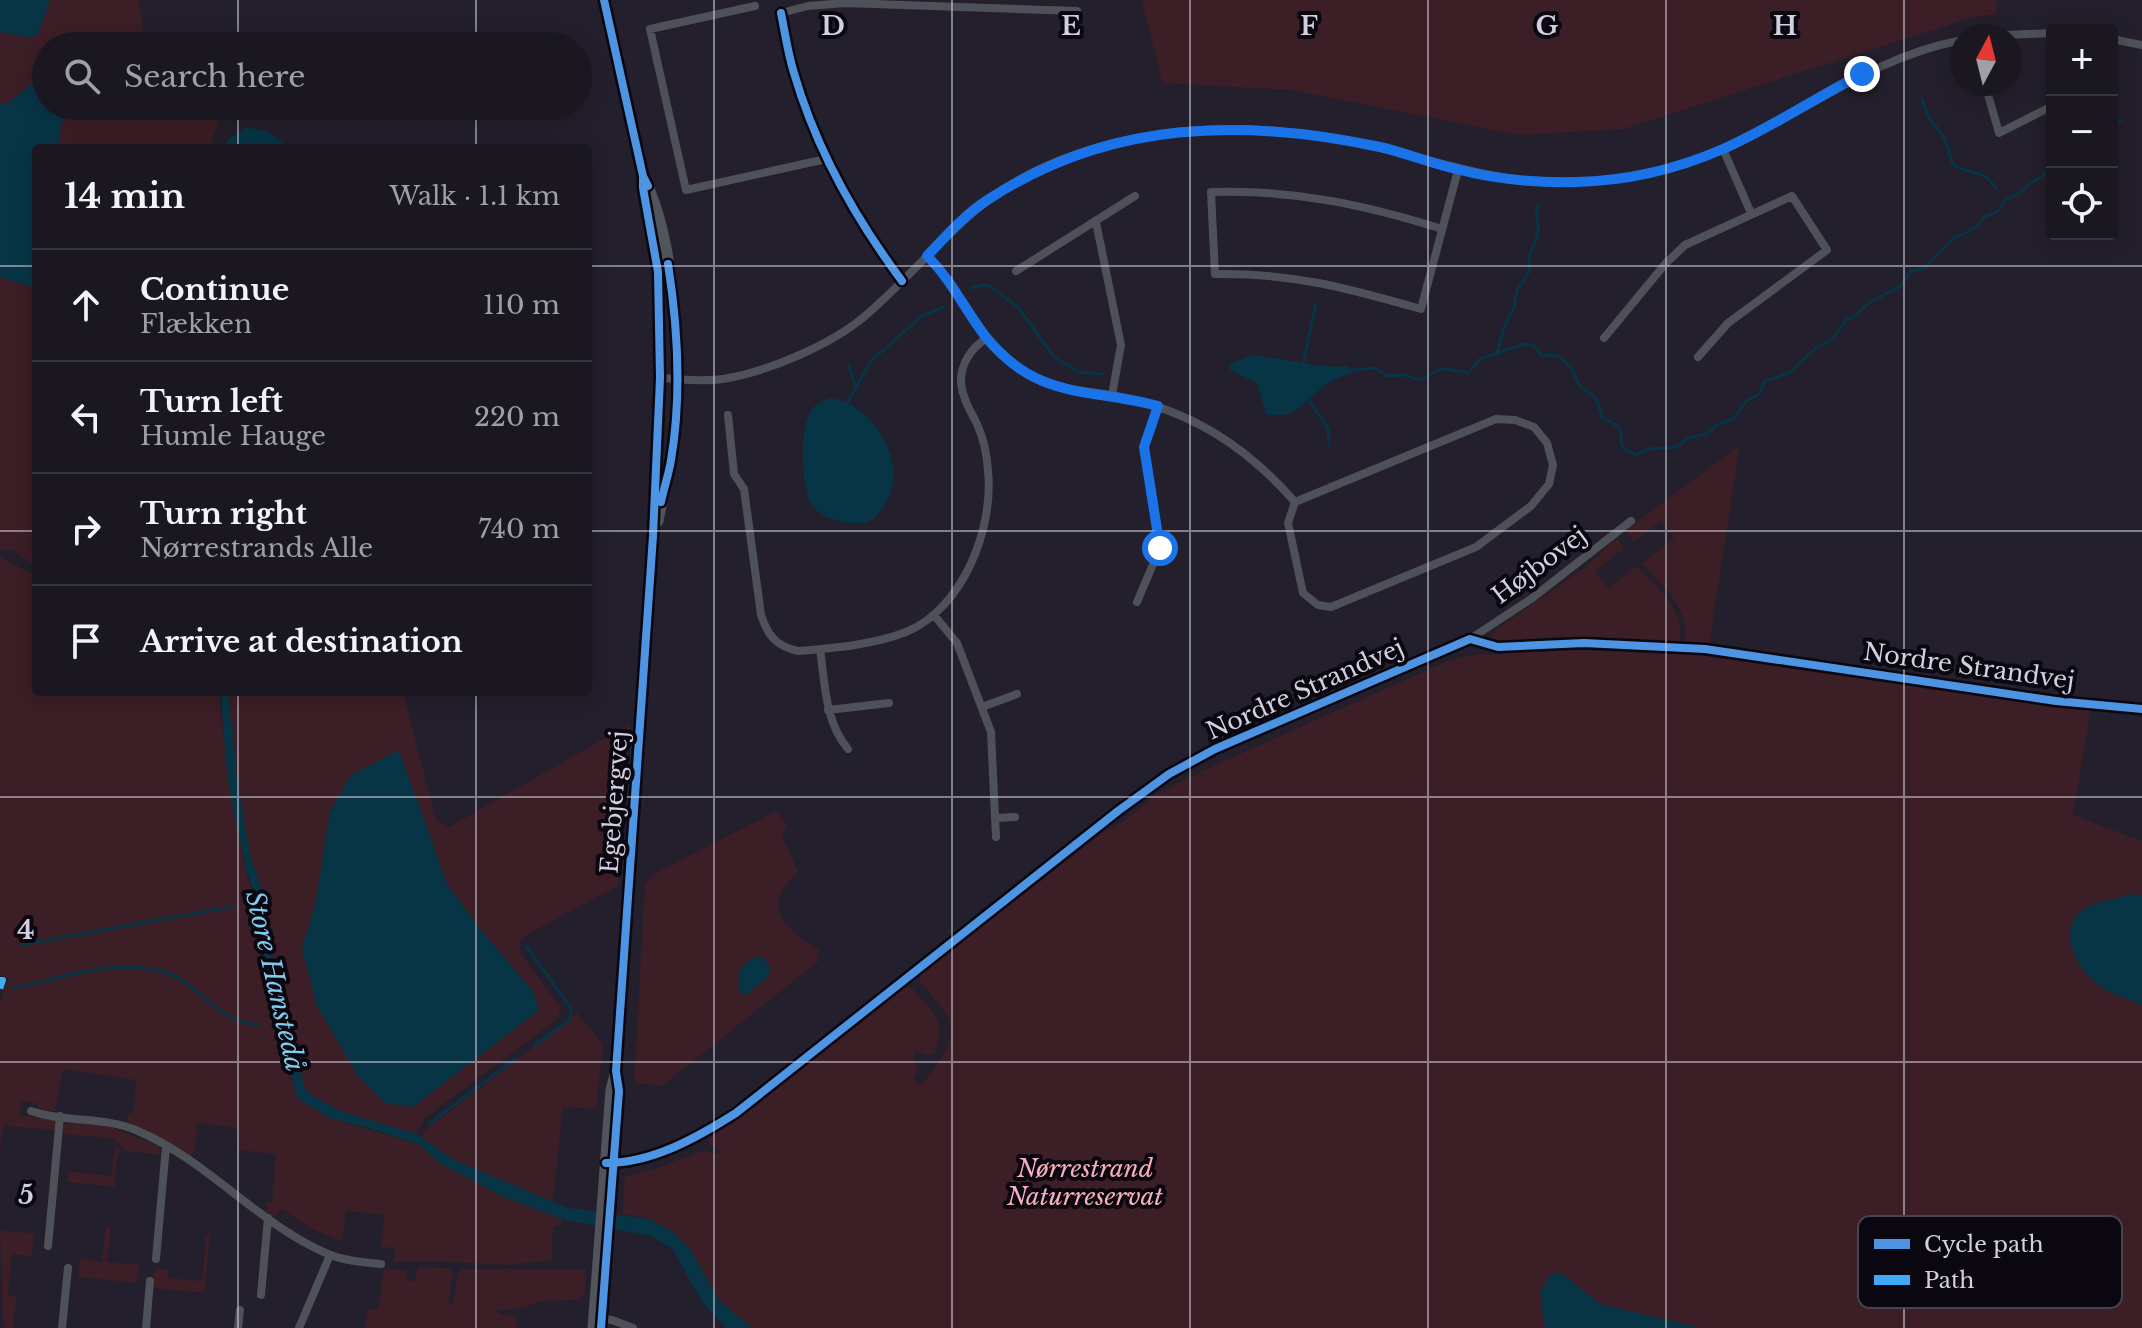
<!DOCTYPE html>
<html lang="en">
<head>
<meta charset="utf-8">
<style>
  body { margin:0; font-family:"Libre Baskerville",serif; background:#23202a; color:#f1f3f6 }
  .controls { position:absolute; right:24px; top:24px; display:grid; overflow:hidden; border-radius:8px; box-shadow:0 4px 20px #0003 }
  .controls button { width:72px; height:72px; display:grid; place-items:center; padding:0; border:0; border-bottom:2px solid #38363f; background:#1a1721; color:#f1f3f6; font:40px sans-serif }
  .compass { position:absolute; left:1950px; top:24px; width:72px; height:72px; border-radius:50%; background:#1a1721; box-shadow:0 4px 20px #0003; rotate:7deg }
  .stop { position:absolute; width:24px; height:24px; margin:-18px; border:6px solid #1a73e8; border-radius:50%; background:#fff }
  .stop.end { background:#1a73e8; border-color:#fff; box-shadow:0 2px 8px #0008 }
  .list { margin:0; padding:0; list-style:none }
  h2 { display:flex; justify-content:space-between; align-items:center; height:104px; margin:0; padding:0 32px; font-size:34px }
  h2 small { font-size:26px; font-weight:400; color:#9f9fa5 }
  .list li { display:grid; grid-template-columns:52px 1fr auto; gap:24px; align-items:center; box-sizing:border-box; height:112px; padding:0 32px; border-top:2px solid #38363f }
  .list b { display:block; font-size:30px; white-space:nowrap }
  .list p { margin:0; font-size:26px; white-space:nowrap; color:#9f9fa5 }
  .list em { font-size:26px; font-style:normal; color:#9f9fa5 }
  .icon { flex:none; width:44px; height:44px; fill:none; stroke:currentColor; stroke-width:2; stroke-linecap:round; stroke-linejoin:round }
  .map { position:relative; flex:none; width:2142px; height:1328px; overflow:hidden }
  .search { position:absolute; background:#1a1721; box-shadow:0 4px 20px #0003; left:32px; top:32px; width:560px; height:88px; display:flex; align-items:center; gap:20px; box-sizing:border-box; padding:0 28px; border-radius:44px; color:#9f9fa5; font-size:30px }
  .panel { position:absolute; background:#1a1721; box-shadow:0 4px 20px #0003; left:32px; top:144px; width:560px; height:552px; border-radius:8px }
  .map>svg:first-child { display:block }
</style>
</head>
<body>
<div class="map">
<svg width="2142" height="1328" viewBox="0 0 2142 1328">
  <rect width="100%" height="100%" fill="#231f2c"/>
  <path fill="#3c1e26" fill-rule="evenodd" d="M50,0h89l5,36 5,10h-103v40h-18l-21,18 -7,-1v-71l28,5 9,-2z
    M1142,0h854l1,14 -23,3 -351,112 -105,6 -226,-45 -129,-7z
    M74,106h139l5,18 -7,18 2,6h-155c2,-15 2,-33 16,-42z
    M0,277l36,11v278l-24,-16h-12z
    M1740,445l-31,200 -25,-2c8,-34 -22,-57 -42,-80l32,-25 -13,-17 -28,21 -7,-12z
    M1614,540h5l5,8 -29,23 13,17 29,-22c22,24 48,43 43,77l-91,-4 -89,4 -9,-5 3,-7 92,-64z
    M0,557l36,19v116h185l-1,21 26,159 10,31 -3,8 28,133 17,55 32,19 91,27 18,18 33,17 34,18 56,21 -1,6 -8,1 -1,34 -45,5 -76,-4 -38,1 2,-14 -14,-1 3,-32 -38,-4 -4,30 -30,-12 -30,-20 -7,8 -9,-6 1,-9h5l4,-47 -39,-6 2,-21 -42,-5 -2,27 -5,7 -63,-33 1,-10 5,-1 3,-33 -73,-11 -8,42 -15,-2 -4,-6 -14,-2 -3,14 37,5 -1,11 -52,-6 -3,29v-153l9,-23 -9,-3z
    M1580,650l121,5 390,54 -18,106 69,26v487h-1390l-32,-27 -30,-52 -41,-30 -27,-5 3,-37 35,-10 44,-17 11,4 6,-3 -12,-7 -1,-4 195,-153h8c20,23 38,35 23,67l-8,1 -9,-4 -5,7c5,10 8,11 1,22l8,5c17,-20 41,-47 23,-74 -7,-11 -18,-20 -25,-31l2,-7 184,-142 19,-10 32,-26 46,-24 246,-110 29,-7z
    M229,692h174l32,124 3,6 11,5 181,-103 -12,162 -92,49 -7,7 1,10 40,55 -1,11 -134,100 -8,16c-23,-7 -101,-25 -112,-46 -4,-9 -5,-21 -8,-31l-3,-3 -32,-141 2,-19 -13,-35 -15,-85 -3,-45 -4,-17zM399,750l48,134 33,45 -178,20 14,-47 14,-91z
    M776,811l12,16 -7,7 17,37c-6,8 -16,17 -19,26 -8,22 25,44 40,53l-2,4 3,6 -158,126 -28,-3 11,-199 9,-10z
    M577,1013l26,31 -7,65 -33,-2 -10,94 -24,-7 -75,-34 -32,-23 2,-6z
    M69,1120l39,6 51,20 2,9 -35,-4 -11,-12 -52,-5v-8z
    M115,1145l6,6 -4,5 -2,31 -48,-5 2,-11 42,5z
    M106,1226l5,1 -4,35 32,3 -2,18 -59,-6 2,-18 25,3 -3,-2z
    M0,1230l35,4 -3,22 -20,-2 -4,40 8,2 -3,32h-8l-2,-9z
    M211,1232l-7,61 -51,-5 2,-20 13,2v8l33,3 5,-39 -4,-1z
    M418,1267l32,1 3,4 -5,32 5,1 5,-32 5,-4h123l-1,23 -6,8 -41,1 -13,7 -28,2 2,4 18,3 -1,11h-151l2,-19h11l6,-40 22,1 1,11 7,1z"/>
  <path fill="#083546" d="M0,0h50l-12,35 -10,2 -28,-5z
    M28,86h18v20h28c-14,9 -14,27 -16,42h-22v140l-36,-11v-174l7,1z
    M246,128c19,-1 29,8 42,20h-61l-1,-7z
    M1252,355c33,3 63,14 96,11l4,6c-7,5 -15,5 -22,10 -23,14 -33,40 -64,32l-9,-31 -27,-13v-6z
    M831,398c40,6 75,59 58,99 -3,8 -11,19 -19,24 -13,7 -48,-2 -57,-14 -12,-18 -14,-78 -2,-96 5,-8 11,-10 20,-13z
    M221,692h8v20l4,17 3,45 15,85 13,35 -1,19 31,141 3,3 8,31 5,6 30,17 77,23 37,26 114,48 81,11 26,14 15,16 30,52 32,27h-26l-24,-26 -30,-54 -21,-12 -89,-17 -56,-21 -67,-35 -18,-18 -45,-15 -5,2 1,-3 -42,-11 -32,-19 -17,-55 -28,-133c6,-16 -5,-31 -8,-47 -3,-21 -10,-41 -13,-61 -7,-36 -8,-75 -11,-111z
    M399,750l48,134 33,45 53,62 6,19 -126,97 -28,-4 -27,-27 -41,-70 -15,-58 14,-47 14,-90 21,-36z
    M2131,894l11,1v111c-14,-9 -33,-11 -45,-22 -21,-17 -41,-53 -14,-74 12,-9 34,-11 48,-16z
    M756,957l7,1 8,10 -4,9 -21,19 -6,-4c-4,-16 0,-29 16,-35z
    M1556,1273l8,2 36,29 102,24h-157l-5,-37 11,-17z"/>
  <g fill="none" stroke-linecap="round" stroke-linejoin="round">
    <path stroke="#083546" stroke-width="3" d="M1922,100l6,16 17,23 8,26c15,10 32,3 43,24
      M2112,124l10,-3
      M971,288l12,-3 8,2 27,20 36,50 25,15 24,2
      M1497,353l7,-26 10,-19 3,-18 13,-20c-4,-20 5,-21 8,-38 1,-10 -4,-17 0,-27
      M1303,364l13,-60
      M849,366l6,19
      M1352,370l23,-2 12,8 19,-1 10,4 9,-1 13,-8 9,-1 21,4 12,-14 44,-15 10,2 7,9 18,1 11,10 10,20 17,13 5,18 17,10 4,21 13,7 12,-6 28,-2 13,-9 18,-4 8,-8 19,-8 12,-17 13,-7 6,-13 24,-8 28,-26 15,-7 15,-21 6,-1 16,-15 32,-17 9,-14 15,-4 28,-29 24,-12 7,-10 14,-6 7,-11 15,-7 8,-8 24,-16
      M1309,401l19,27 1,17
      M848,402l23,-41 51,-45 22,-9
      M21,945l214,-39
      M526,946l45,62 -1,11 -36,27
      M13,988c51,-9 101,-32 154,-15 32,11 55,53 91,51
      M429,1124l87,-66"/>
    <path stroke="#4f5158" stroke-width="8" d="M755,6l-105,23 36,161 140,-31
      M1984,36l68,-3
      M2112,39l30,6
      M1985,84l14,49 53,-27
      M1723,149l28,64
      M1096,222l25,123 -9,50
      M1442,229c-76,-24 -151,-40 -231,-37l4,82c79,-1 132,14 206,35l37,-139
      M927,256c38,36 54,92 101,119 28,16 58,15 88,21 74,14 130,50 179,106
      M1016,271l119,-75
      M902,281c-47,-63 -86,-132 -108,-208 -6,-19 -9,-40 -13,-60l27,-7 37,-3 232,8
      M1604,338l62,-75 19,-18 107,-49 35,54 -99,73 -30,34
      M660,378c20,1 43,4 63,1 44,-7 108,-34 142,-63 62,-53 101,-114 179,-149 106,-48 229,-46 341,-18 66,16 125,37 195,33 49,-3 99,-14 144,-33 84,-37 145,-91 238,-109
      M728,415l6,59 10,15 17,126c7,21 15,31 37,36 35,-3 75,-6 108,-19 57,-23 88,-104 82,-161 -1,-15 -5,-34 -11,-47 -7,-14 -14,-25 -16,-40 -1,-20 10,-36 26,-46
      M1496,419l19,1 19,7 13,16 6,22 -4,19 -18,22 -55,41 -145,60 -13,-2 -15,-12 -15,-70 7,-21z
      M1137,602l23,-54 -16,-101 14,-41
      M934,615l23,28 34,89 5,105
      M1470,639l61,-40 100,-78
      M820,649c5,35 5,73 28,100
      M982,707l35,-13
      M828,710l61,-7
      M995,818l20,-1
      M31,1111c34,12 73,5 107,20 70,30 120,93 190,123 17,7 35,8 53,10
      M609,1163c47,-3 89,-26 127,-50l382,-302 51,-37 46,-25 255,-110 28,8 86,-4 121,6 351,52 86,8
      M48,1246l12,-130
      M156,1259l10,-113
      M261,1295l7,-77
      M599,1318l13,2 21,8
      M62,1328l6,-60
      M146,1328l4,-47
      M238,1328l2,-18
      M299,1328l31,-73"/>
    <path stroke="#52545b" stroke-width="11" d="M604,0l39,176c36,70 38,201 29,279 -3,22 -10,43 -14,66
      M593,1328l18,-238 4,-15
      M601,1328l18,-237 -3,-20 37,-535 7,-158 -2,-106 -15,-84v-12"/>
    <path stroke="#3fa9f5" stroke-width="6" stroke-dasharray="12 6" stroke-linecap="butt" d="M0,980h3l-3,9"/>
    <g stroke="#0a0711" stroke-width="13">
      <path id="cycleway" d="M604,0l39,176 5,10
        M781,13c4,20 7,41 13,60 22,76 61,145 108,208
        M661,502c3,-15 8,-28 10,-42 11,-65 7,-132 -3,-196
        M606,1163c47,0 92,-26 130,-50l382,-302 51,-37 46,-25 255,-110 28,8 86,-4 121,6 351,52 86,8
        M601,1328l18,-237 -3,-20 37,-535 7,-158 -2,-106 -15,-84v-12"/>
    </g>
    <use href="#cycleway" stroke="#4d94e3" stroke-width="8"/>
  </g>
  <g fill="none" stroke-linecap="round" stroke-linejoin="round">
    <path stroke="#1a73e8" stroke-width="10" d="M1160,548l-16,-101 14,-41c-72,-19 -120,-5 -173,-70 -20,-26 -34,-57 -58,-80 19,-20 38,-42 62,-57 121,-79 254,-81 391,-52 26,6 50,16 76,22 38,10 80,14 120,13 50,-1 101,-13 147,-33 48,-21 92,-51 139,-75"/>
  </g>
  <path fill="none" stroke="#d3cfdf" stroke-width="2" stroke-opacity="0.55" d="M238,0v46M476,0v46M714,0v1328M952,0v1328M1190,0v1328M1428,0v1328M1666,0v1328M1904,0v1328M238,106v42M476,106v42M0,266h36M588,266h1554M0,531h36M588,531h1554M238,692v636M476,692v636M0,797h2142M0,1062h2142"/>
  <g text-anchor="middle" dominant-baseline="central" stroke-width="8" stroke-linejoin="round" paint-order="stroke">
    <g font-size="24" fill="#d3cfdf" stroke="#0a0711">
      <text transform="translate(1539 565) rotate(-37)">Højbovej</text>
      <text transform="translate(1969 666) rotate(8)">Nordre Strandvej</text>
      <text transform="translate(1305 689) rotate(-24)">Nordre Strandvej</text>
      <text transform="translate(614 802) rotate(-86)">Egebjergvej</text>
    </g>
    <g font-size="24" font-style="italic" fill="#f8aebb" stroke="#0a0711">
      <text x="1085" y="1168">Nørrestrand<tspan x="1085" dy="28">Naturreservat</tspan></text>
    </g>
    <g font-size="26" font-style="italic" fill="#81cced" stroke="#0a0711">
      <text transform="translate(275 981) rotate(77)">Store Hanstedå</text>
    </g>
  </g>
  <rect x="1858" y="1216" width="264" height="92" rx="12" fill="#0a0711" stroke="#46434f" stroke-width="2"/>
  <rect x="1874" y="1239" width="36" height="10" fill="#4d94e3"/>
  <rect x="1874" y="1275" width="36" height="10" fill="#3fa9f5"/>
  <g font-size="22" fill="#d3cfdf">
    <text x="1924" y="1252">Cycle path</text>
    <text x="1924" y="1288">Path</text>
  </g>
  <g font-size="26" text-anchor="middle" font-weight="bold" fill="#d3cfdf" stroke="#0a0711" stroke-width="8" stroke-linejoin="round" paint-order="stroke">
    <text x="833" y="35">D</text>
    <text x="1071" y="35">E</text>
    <text x="1309" y="35">F</text>
    <text x="1547" y="35">G</text>
    <text x="1785" y="35">H</text>
    <text x="26" y="939">4</text>
    <text x="26" y="1204">5</text>
  </g>
</svg>
<div class="controls">
<button>+</button>
<button>−</button>
<button><svg class="icon" aria-label="locate" viewBox="0 0 24 24"><circle cx="12" cy="12" r="6"/><path d="M12 2v4M12 18v4M2 12h4M18 12h4"/></svg></button>
</div>
<svg class="compass" viewBox="-18 -18 36 36"><path d="M0-13l5 13h-10z" fill="#e53935"/><path d="M0 13l5-13h-10z" fill="#9f9fa5"/></svg>
<div class="stop" style="left:1160px;top:548px"></div>
<div class="stop end" style="left:1862px;top:74px"></div>
<div class="search"><svg class="icon" aria-label="search" viewBox="0 0 24 24"><circle cx="10" cy="10" r="6"/><path d="M15 15l6 6"/></svg>Search here</div>
<section class="panel">
<h2>14 min<small>Walk · 1.1 km</small></h2>
<ul class="list">
<li><svg class="icon" aria-label="ahead" viewBox="0 0 24 24"><path d="M12 20V5M6 11l6-6 6 6"/></svg><div><b>Continue</b><p>Flækken</p></div><em>110 m</em></li>
<li><svg class="icon" aria-label="left" viewBox="0 0 24 24"><path d="M17 20v-9H6M10 6l-5 5 5 5"/></svg><div><b>Turn left</b><p>Humle Hauge</p></div><em>220 m</em></li>
<li><svg class="icon" aria-label="right" viewBox="0 0 24 24"><path d="M7 20v-9h11M14 6l5 5-5 5"/></svg><div><b>Turn right</b><p>Nørrestrands Alle</p></div><em>740 m</em></li>
<li><svg class="icon" aria-label="arrive" viewBox="0 0 24 24"><path d="M6 21V4h12l-3 4 3 4H6"/></svg><div><b>Arrive at destination</b></div></li>
</ul>
</section>
</div>
</body>
</html>
